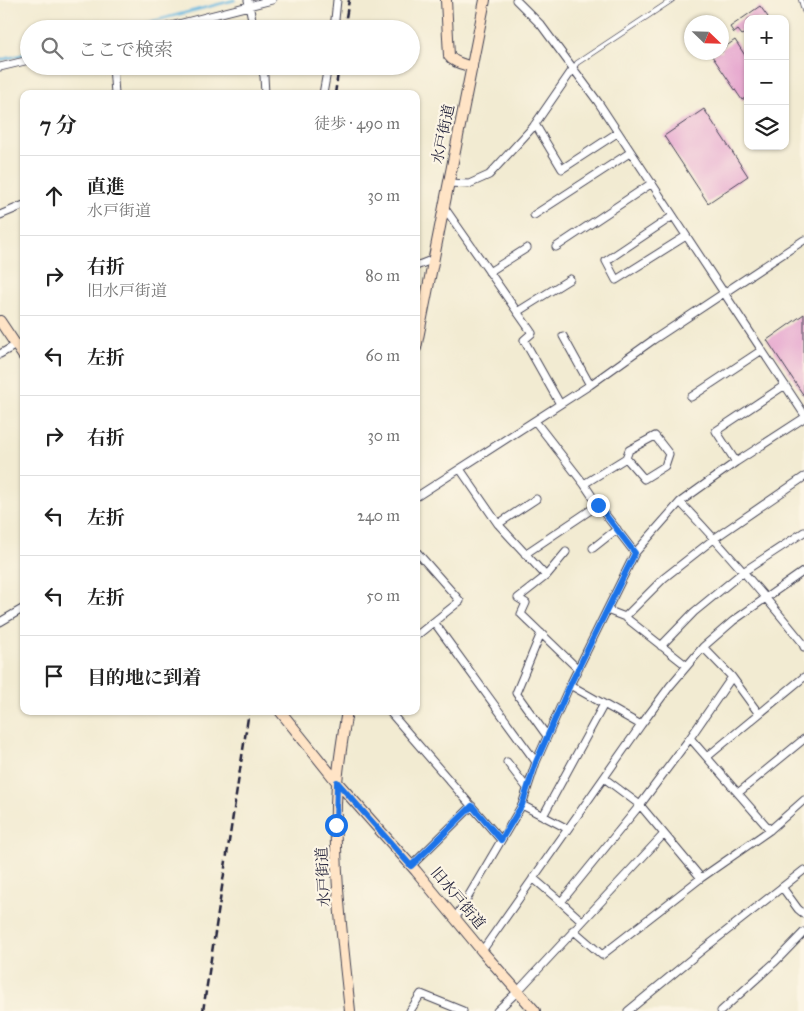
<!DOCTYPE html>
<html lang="ja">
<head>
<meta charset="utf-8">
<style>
  body { margin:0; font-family:"IM FELL Great Primer","Noto Serif JP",serif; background:#f6f6f6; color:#222 }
  .controls { position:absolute; right:15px; top:15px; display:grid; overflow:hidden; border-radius:10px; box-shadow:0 1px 4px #0004 }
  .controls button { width:45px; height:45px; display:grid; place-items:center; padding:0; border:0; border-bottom:1px solid #e0e0e0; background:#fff; color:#222; font:25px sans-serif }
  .compass { position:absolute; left:684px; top:15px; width:45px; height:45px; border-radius:50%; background:#fff; box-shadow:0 1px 4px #0004; rotate:113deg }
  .stop { position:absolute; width:15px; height:15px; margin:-11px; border:4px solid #1a73e8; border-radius:50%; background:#fff }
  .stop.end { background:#1a73e8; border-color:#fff; box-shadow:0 1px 5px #0008 }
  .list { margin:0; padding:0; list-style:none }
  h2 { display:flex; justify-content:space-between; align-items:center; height:65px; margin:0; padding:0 20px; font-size:21px }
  h2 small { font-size:16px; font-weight:400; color:#767676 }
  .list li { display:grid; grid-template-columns:32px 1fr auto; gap:15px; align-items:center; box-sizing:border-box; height:80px; padding:0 20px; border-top:1px solid #e0e0e0 }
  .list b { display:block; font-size:19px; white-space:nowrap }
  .list p { margin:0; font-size:16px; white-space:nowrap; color:#767676 }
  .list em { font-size:16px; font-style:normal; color:#767676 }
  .icon { flex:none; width:28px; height:28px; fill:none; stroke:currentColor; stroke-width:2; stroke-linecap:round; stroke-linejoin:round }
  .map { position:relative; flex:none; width:804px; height:1011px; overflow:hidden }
  .search { position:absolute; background:#fff; box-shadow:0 1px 4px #0004; left:20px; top:20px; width:400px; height:55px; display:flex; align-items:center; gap:12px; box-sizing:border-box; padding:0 18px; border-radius:28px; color:#767676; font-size:19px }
  .panel { position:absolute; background:#fff; box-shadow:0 1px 4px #0004; left:20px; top:90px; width:400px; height:625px; border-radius:10px }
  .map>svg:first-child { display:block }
</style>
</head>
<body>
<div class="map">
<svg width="804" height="1011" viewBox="0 0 804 1011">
  <rect width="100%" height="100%" fill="#fcf5e5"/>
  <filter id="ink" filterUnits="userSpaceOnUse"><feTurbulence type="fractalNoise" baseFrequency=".02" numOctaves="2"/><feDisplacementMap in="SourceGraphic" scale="10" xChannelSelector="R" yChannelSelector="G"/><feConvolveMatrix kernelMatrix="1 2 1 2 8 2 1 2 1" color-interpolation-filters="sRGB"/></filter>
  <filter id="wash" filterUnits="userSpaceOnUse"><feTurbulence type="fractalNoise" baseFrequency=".0096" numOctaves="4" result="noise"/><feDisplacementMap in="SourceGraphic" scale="20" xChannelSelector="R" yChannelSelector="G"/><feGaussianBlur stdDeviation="1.12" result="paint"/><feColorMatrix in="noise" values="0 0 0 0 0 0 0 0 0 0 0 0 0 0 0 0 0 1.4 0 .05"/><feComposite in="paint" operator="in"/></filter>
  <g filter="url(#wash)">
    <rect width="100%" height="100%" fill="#f2ebd2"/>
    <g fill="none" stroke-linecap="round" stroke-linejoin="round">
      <path stroke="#64b5df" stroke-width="2.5" d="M122,29l113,-29
        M0,60l29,-7"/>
    </g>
    <g id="blocks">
      <path fill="#e5a3ce" d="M760,6l8,11 -2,2h-18v12l-6,4 -4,-5 -4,3 -4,-6z
        M735,40l13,20v36l-6,4 -30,-44 5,-4h5v-3z
        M704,109l44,67 -40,27 -44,-67z
        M804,314v82l-37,-56z"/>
    </g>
  </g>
  <g filter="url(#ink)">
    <use href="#blocks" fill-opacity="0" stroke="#414052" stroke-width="1"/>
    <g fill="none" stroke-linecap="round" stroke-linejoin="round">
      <g stroke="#414052" stroke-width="5.5">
        <path id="lane" d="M801,0l3,11
          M573,69l4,-6 95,-63"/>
      </g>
      <g stroke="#414052" stroke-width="9">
        <path id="street" d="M248,0l6,29
          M516,0l25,25 57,77 206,312
          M159,29l113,-29
          M334,29l3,-29
          M113,66l2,28
          M261,66l3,10 1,18
          M0,67l29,-7
          M323,94l5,-28
          M535,124l27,45 55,-36
          M448,183l21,1 20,-9 44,-48 40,-58
          M444,207l88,126 -8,7 36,64
          M0,215l24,-10
          M534,215l97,-63
          M673,216l-67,45 10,19 70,-44
          M556,247l96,-64
          M416,266l18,-7
          M489,272l38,-24
          M517,312l53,-33
          M563,336l27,49
          M0,354l16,-9
          M691,397l71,-47
          M535,421l49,63 14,21 37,48
          M736,462l-20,-31 69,-46
          M460,469l38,55 48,52
          M584,484l42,-26 18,21 21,-13 4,-12 -14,-18 -26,14 -3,8
          M416,497l174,-112 63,-45 151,-100
          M680,502c43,45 83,92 122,140l2,5
          M498,524l38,-25
          M593,548l24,-19
          M416,551l44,50 -44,35
          M566,552l-20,24 -28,22 8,5 -5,11 57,55
          M525,554l73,-49
          M607,610l18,7 62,49
          M625,617l39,-39 51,-40 89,-61
          M0,622l24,-14
          M434,622l102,140
          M541,633l-25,60 31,43
          M661,646l33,-34 49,-40 61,-40
          M703,647l29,30 -42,61 80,92
          M732,677l27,37
          M570,685l71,40
          M389,711l112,129
          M707,757l97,-80
          M507,762l20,26
          M604,778l36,27 61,73
          M738,793l66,-54
          M522,805l46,24
          M543,816l61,-112
          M411,866l61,-60
          M533,878l28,24 79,-97 50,-67
          M782,887l16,22 6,5
          M561,902l21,19
          M455,919l67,-114 14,-43 34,-77 65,-132 45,-51 56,-40 68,-44
          M573,930l29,25 99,-77 69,-48 34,-30
          M482,951l159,-226 29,-39 17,-20 16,-19 30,-26 71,-50
          M410,1011l11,-17 42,17
          M497,1011l21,-20 146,-157
          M628,1011l73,-60 103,-81
          M721,1011l53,-48 30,-31"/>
      </g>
      <g stroke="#414052" stroke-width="12">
        <path id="secondary" d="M446,0l3,56c5,7 15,8 23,11
          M0,321l24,36
          M416,348l69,-348
          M280,711l57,71 79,89 66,80 53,60
          M347,711c-4,24 -8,48 -10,72 -5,76 5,152 13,228"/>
      </g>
      <use href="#lane" stroke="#fff" stroke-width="4"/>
      <use href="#street" stroke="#fff" stroke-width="7"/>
      <use href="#secondary" stroke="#ffe4c6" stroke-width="10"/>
      <path stroke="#22223b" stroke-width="2.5" stroke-dasharray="8 4" stroke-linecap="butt" d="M344,29l5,-29
        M335,94l4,-28
        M203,1011l46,-300"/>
    </g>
  </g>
  <g fill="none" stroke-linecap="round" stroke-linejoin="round" filter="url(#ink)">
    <path stroke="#1a73e8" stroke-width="6" d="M336,825l1,-43 74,84 61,-60 29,34 21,-35 14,-43 34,-77 65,-132 -37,-48"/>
  </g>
  <g text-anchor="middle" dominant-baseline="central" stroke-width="4.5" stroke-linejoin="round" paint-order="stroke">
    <g font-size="15" fill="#22223b" stroke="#fcf5e5">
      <text transform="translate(443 134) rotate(-78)">水戸街道</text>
      <text transform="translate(323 877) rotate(-93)">水戸街道</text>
      <text transform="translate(458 898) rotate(50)">旧水戸街道</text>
    </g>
  </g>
</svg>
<div class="controls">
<button>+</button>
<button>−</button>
<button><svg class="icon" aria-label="layers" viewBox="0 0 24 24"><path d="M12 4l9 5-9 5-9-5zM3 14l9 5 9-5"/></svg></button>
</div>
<svg class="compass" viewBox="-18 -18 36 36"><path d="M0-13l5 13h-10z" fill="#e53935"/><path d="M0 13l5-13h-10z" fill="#767676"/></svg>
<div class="stop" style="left:336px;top:825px"></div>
<div class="stop end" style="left:598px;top:505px"></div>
<div class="search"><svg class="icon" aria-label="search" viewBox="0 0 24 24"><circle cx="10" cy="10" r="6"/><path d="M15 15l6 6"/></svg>ここで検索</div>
<section class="panel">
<h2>7 分<small>徒歩 · 490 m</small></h2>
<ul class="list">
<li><svg class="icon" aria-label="ahead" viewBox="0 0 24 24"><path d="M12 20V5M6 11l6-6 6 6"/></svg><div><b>直進</b><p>水戸街道</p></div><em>30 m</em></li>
<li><svg class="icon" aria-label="right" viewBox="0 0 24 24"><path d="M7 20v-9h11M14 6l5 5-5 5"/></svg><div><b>右折</b><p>旧水戸街道</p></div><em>80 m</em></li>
<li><svg class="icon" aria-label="left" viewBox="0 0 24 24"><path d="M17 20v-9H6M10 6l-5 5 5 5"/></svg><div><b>左折</b></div><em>60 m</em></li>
<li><svg class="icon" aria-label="right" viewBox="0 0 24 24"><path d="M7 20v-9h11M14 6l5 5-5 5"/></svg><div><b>右折</b></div><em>30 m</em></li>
<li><svg class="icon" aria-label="left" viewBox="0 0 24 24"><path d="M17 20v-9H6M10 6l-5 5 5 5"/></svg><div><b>左折</b></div><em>240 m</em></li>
<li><svg class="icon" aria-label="left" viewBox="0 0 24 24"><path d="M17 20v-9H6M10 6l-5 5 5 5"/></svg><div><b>左折</b></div><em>50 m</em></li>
<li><svg class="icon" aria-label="arrive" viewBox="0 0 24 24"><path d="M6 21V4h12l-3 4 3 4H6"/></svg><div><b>目的地に到着</b></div></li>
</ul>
</section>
</div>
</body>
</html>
